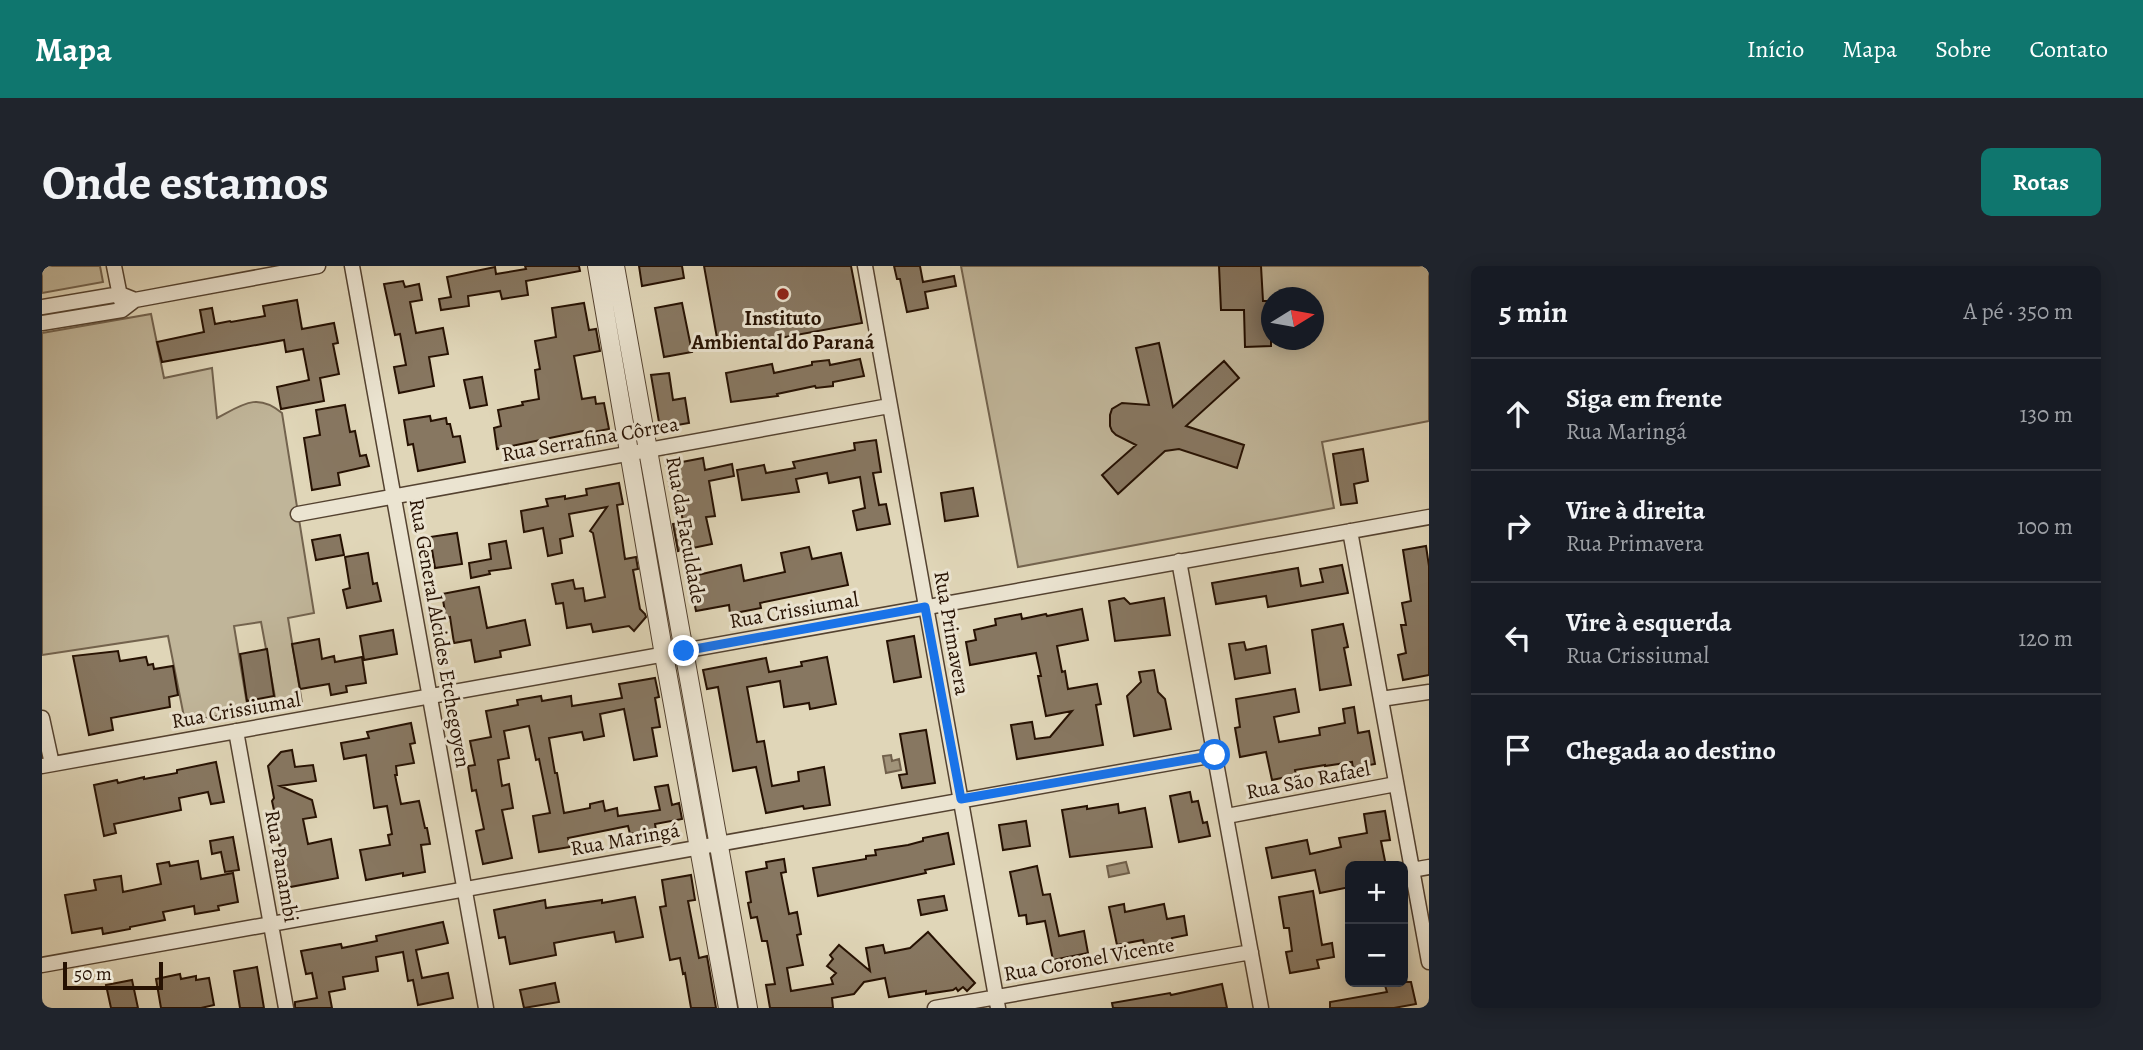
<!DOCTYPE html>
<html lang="pt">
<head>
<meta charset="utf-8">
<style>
  body { margin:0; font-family:Alegreya,serif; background:#20242c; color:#f1f3f6 }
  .controls { position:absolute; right:21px; bottom:21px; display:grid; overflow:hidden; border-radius:10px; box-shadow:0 4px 18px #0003 }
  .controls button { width:63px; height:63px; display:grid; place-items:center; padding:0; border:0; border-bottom:2px solid #363941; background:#171b24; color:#f1f3f6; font:35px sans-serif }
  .compass { position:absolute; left:1219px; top:21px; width:63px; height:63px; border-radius:50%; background:#171b24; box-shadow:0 4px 18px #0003; rotate:79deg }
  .scale { position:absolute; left:21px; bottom:18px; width:100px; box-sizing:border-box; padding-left:7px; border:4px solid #261102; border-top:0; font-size:19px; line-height:24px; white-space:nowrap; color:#261102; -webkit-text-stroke:5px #ebe4d1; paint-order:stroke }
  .stop { position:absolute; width:21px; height:21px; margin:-16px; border:5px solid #1a73e8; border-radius:50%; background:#fff }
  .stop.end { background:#1a73e8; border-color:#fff; box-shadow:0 2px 7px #0008 }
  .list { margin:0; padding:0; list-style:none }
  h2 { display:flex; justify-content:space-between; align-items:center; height:91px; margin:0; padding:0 28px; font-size:30px }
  h2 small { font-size:23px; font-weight:400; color:#9ea1a6 }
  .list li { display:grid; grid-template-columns:46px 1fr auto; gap:21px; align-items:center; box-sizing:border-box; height:112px; padding:0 28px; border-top:2px solid #363941 }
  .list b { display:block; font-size:26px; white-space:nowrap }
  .list p { margin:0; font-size:23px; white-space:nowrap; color:#9ea1a6 }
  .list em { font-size:23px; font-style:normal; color:#9ea1a6 }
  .icon { flex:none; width:38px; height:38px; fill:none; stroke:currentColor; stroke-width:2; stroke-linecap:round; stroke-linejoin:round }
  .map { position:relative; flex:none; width:1387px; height:742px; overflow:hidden; border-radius:10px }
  header { display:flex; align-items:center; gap:42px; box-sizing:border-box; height:98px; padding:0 35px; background:#0f766e; color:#fff }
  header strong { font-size:33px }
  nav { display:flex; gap:38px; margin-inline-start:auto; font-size:24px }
  .intro { display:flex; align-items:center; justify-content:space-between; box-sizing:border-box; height:168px; padding:0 42px }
  h1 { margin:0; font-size:49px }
  .button { padding:18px 32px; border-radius:10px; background:#0f766e; color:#fff; font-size:24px; font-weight:700 }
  main { display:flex; gap:42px; padding:0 42px }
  aside { flex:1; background:#171b24; border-radius:10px; box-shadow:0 4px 18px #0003 }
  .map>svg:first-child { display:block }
</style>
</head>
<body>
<header>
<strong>Mapa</strong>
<nav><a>Início</a><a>Mapa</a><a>Sobre</a><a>Contato</a></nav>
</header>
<div class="intro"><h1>Onde estamos</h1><a class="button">Rotas</a></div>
<main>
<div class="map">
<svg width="1387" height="742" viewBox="0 0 1387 742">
  <rect width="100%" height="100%" fill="#e0d6b8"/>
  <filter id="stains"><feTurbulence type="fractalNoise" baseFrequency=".00286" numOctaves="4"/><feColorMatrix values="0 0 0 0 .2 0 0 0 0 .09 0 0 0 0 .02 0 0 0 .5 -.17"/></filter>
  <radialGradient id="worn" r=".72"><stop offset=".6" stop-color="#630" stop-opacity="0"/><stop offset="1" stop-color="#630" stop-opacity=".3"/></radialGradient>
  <path fill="#c0b599" stroke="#73634e" stroke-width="2" fill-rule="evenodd" d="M0,0h58l3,16 -61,11z
    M919,0h468v155l-107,21 12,66 -316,59zM1230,32h42v42h-42z
    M109,48l13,64 48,-10 5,50c25,-13 40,-26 65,-5l32,200 -26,5 14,85 -25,5 -16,-86 -27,4 14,84 -63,12 -17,-86 -126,19v-322z"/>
  <path fill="#a1937a" stroke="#705f4a" stroke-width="2" d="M849,489l1,6 7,-2 2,11 -15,3 -3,-17z
    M1084,596l3,11 -20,4 -2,-11z"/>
  <path fill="#877761" stroke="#261102" stroke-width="2" d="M483,0h54l1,5 -54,10 2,14 -26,4 -2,-8 -32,5 1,10 -28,4 -2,-11 12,-2 -4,-20 48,-10 1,7 30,-5z
    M597,0h43l2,12 -42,8z
    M662,0h147l11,57 -143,26z
    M852,0h26l3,16 31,-6 2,10 -31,6 3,16 -21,4 -7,-33h-3z
    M1177,0h42l2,35h8v45l-26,1 -1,-37h-23z
    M361,15l2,6 14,-3 3,16 -12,2 6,31 27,-5 5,26 -19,3 5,29 -35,7 -5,-26 12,-2 -6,-31 -5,1 -11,-51z
    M255,34l5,29 32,-6 4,20 -5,1 6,30 -19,4 4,23 -43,8 -4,-22 32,-7 -6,-31 -17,3 -2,-12 -122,22 -5,-20 47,-10 -4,-22 12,-2 3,16 15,-3 1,1 34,-6 -2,-10z
    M542,37l5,27 7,-1 4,22 -26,5 8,43 13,-2 1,7 8,-1 5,26 -21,4v-3l-91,19 -3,-21 7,-2 -3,-16 25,-5 -1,-3 17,-3 -4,-29 5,-1 -5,-28 21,-4 -4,-29z
    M640,37l10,49 -28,5 -9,-49z
    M1117,77l14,64 51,-46 15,17 -53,48 58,19 -7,23 -58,-19 -14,2 -47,43 -16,-19 34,-30 -20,-10 -4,-4 -2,-5v-11l2,-6 10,-6 27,2 -13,-57z
    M818,93l4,17 -31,6v4l-17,2 -1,-2 -38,8 1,2 -47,6 -5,-29 46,-9 2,9 38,-8v-3l17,-2 1,5z
    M627,107l4,27 12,-2 4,25 -29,5 -9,-53z
    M440,111l5,28 -17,3 -6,-28z
    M303,139l5,27 5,-1 5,25 6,-1 3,11 -31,7 2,12 -28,5 -8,-52 16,-3 -4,-25z
    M388,150l1,5 15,-3 1,6h3l3,13 7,-1 5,26 -47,9 -5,-27 -5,1 -4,-25z
    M834,174l5,32 -8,1 6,32 7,-1 4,20 -33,6 -4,-19 12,-3 -5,-31 -31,6 -2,-10 -31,6 3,13 -57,8 -5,-30 27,-5 2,8 29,-5 -2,-6 62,-12 -1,-7z
    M1321,183l5,32 -14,3 3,19 -16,2 -8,-51z
    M661,192l2,12 27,-6 2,12 -25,5 6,35 -9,1 6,27 -34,7 -5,-27 10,-2 -6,-35 -7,1 -4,-23z
    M577,217l4,21 -6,1 8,54 11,-2 2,12 -5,1 7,39 5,5 1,3 -12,14 -5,-5 -36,6 -2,-8 -24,4 -4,-25 -7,1 -4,-20 21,-4 2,9 8,-1 2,13 20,-4 -12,-64 -3,-2 17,-24 -38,7 4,22 -13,3 2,14 -14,3 -5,-28 -19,4 -3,-21 27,-5 -2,-7 19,-3v3l22,-4 -1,-6z
    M931,222l5,28 -33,5 -4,-28z
    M415,267l5,31 -27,4 -5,-31z
    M298,269l4,20 -28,5 -4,-20z
    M464,275l5,27 -22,3 1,3 -19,4 -2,-15 22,-4 -2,-15z
    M1384,280l3,20v109l-26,5 -5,-25 8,-2 -5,-28h5l-4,-22 9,-2 -8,-51z
    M767,281l3,12 29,-6 7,32 -88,18 1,5 -31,6 -1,-9 -33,6 -7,-34 52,-12 3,16 41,-9 -4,-19z
    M326,287l5,31 4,-1 4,18 -34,7 -4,-18 7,-2 -5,-31z
    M1300,299l6,28 -80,14 -2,-11 -50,8 -4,-21 86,-15 3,18 22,-4 -3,-13z
    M437,321l8,41 38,-8 5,25 -30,6 1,6 -26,5 -4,-22 -17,3 -4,-26 -4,1 -4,-24z
    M1082,332l6,6 34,-6 6,37 -55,6 -6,-40z
    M1040,343l6,31 -31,6 5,26 3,-1 3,18 29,-5 4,20 -5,1 7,40 -86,14 -6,-34 21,-3 3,17 15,-2 22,-26 -26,5 -8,-40h3l-5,-23 -66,12 -4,-23 10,-2 -2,-10 22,-5 -1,-6 26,-5 1,5 24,-5 1,2z
    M1301,358l5,23 -4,1 7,37 -31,5 -8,-60z
    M351,364l4,24 -33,6 -4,-24z
    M872,370l7,41 -27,5 -7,-41z
    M277,373l3,20 12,-3 1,6 27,-5 4,26 -20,3 1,6 -16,3 -2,-11 -29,5 -8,-45z
    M1202,376l2,8 20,-4 4,27 -35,6 -6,-35z
    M225,383l7,47 -27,5 -7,-47z
    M76,385l2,10 26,-4 2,8 5,-1 1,5 19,-3 5,29 -9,2 1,10 -59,11 2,12 -24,5 -16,-79z
    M785,391l9,47 -26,5 -1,-6 -25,4 -4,-26 -33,6 10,55 7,-1 8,45 27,-5 -1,-9 26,-5 6,38 -26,4 -1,-3 -37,7 -10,-46 -23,4 -15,-84 -11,2 -4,-19 63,-12 3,14 33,-6 -1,-4z
    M1112,404l4,22 7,7 6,30 -37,7 -7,-40 14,-14 -2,-10z
    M613,412l4,19 -4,1 5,29 -8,1 5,28 -23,4 -10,-51 -24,5 4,22 -20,4 -2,-8 -33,6 6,35h2l7,40 26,-5v-4l13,-3 2,10 12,-3 1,8 42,-6 -5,-23 13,-2 4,20 7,-2 3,16 -27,5 1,6 -26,4 -2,-8 -60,12 2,9 -31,5 -6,-36 17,-3 -11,-54 -3,1 -7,-34 -25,5 5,27 -11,2 4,26 7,-2 4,24 -11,2 10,48 -29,6 -7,-33 8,-2 -8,-39 -4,1 -4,-25 7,-1 -5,-24 21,-4 -5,-26 32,-6 -1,-5 24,-4 1,5 29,-5 1,10 50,-8 -3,-14z
    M1253,423l4,23 -25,5 5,25 41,-7 -1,-7 26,-5 -2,-14 11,-2 4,26 11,-2 6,33 -22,4 -1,-6 -27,4v-1l-30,5 1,5 -24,5 -6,-28 -26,5 -5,-29 5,-1 -4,-28z
    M369,457l4,20 -5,1 4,19 -18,3 1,9h-2l6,29 18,-3 6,27h2l3,16 -9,1 4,27 -22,4v-3l-37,7 -6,-30 30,-5 -2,-10 4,-1 -5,-28 -13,2 -8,-53 -22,4 -3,-16 28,-5 -2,-6z
    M884,464l9,53 -33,5 -3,-13 8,-1 -7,-40z
    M250,484l3,17 18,-2 3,16 -36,5 32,14 4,17 -13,2 5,25 23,-5 7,39 -53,10 -6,-27h4l-7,-32h2l-6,-28 2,-3 -6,-32 13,-14z
    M174,496l8,40 -13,2 -3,-12 -29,6 2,12 -67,14 2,9 -12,3 -10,-51 23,-5 1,3 26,-6v2l33,-6v-3z
    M1148,526l2,10 6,-1 5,22 4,-1 3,14 -31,6 -9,-46z
    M1076,538l1,9 26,-5 7,39 -82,10 -8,-47 25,-4v3z
    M1343,545l5,29 -9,1 5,25h-36v21l-30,6 -5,-23 -43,8 -6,-30 41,-8 3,14 31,-7 -2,-9 28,-5 -3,-19z
    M984,555l4,25 -27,4 -4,-25z
    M906,567l6,31 -29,6 1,3 -108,23 -5,-28 53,-9v-3l10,-1 -1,-5 33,-5 15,-4v-3z
    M191,571l6,33 -14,2 -4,-20 -9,2 -2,-13z
    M742,593l2,13 -5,1 8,41 8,-2 4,22 -4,1 6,30 -16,3 4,23 42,-7 -2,-6 5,-5 -9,-7 6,-7 -3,-4 9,-10 31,26 -4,-23 17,-3 2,8 25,-5 18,-16 47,51 -8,8 -4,-4 -5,4 -2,-3 -3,2 -27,4v-3l-37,6 -4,-19 -21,4 -10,12 -22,4 1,10h-63l-4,-23 9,-1 -8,-43h-5l-5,-24 -6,1 -3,-15 3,-1 -5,-30 21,-4 -1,-6z
    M156,595l3,18 32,-6 5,29 -20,4 1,4 -24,4 -1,-8 -31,6 2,8 -35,7v2l-27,5 -1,-6 -30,5 -7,-38 31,-5 -2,-10 27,-4 2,16 38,-8 -4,-20 12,-2 1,4z
    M995,600l6,29 7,-1 9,42 25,-5 4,22 -35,7 -8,-39 -18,3 -1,-9 -7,1 -9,-44z
    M649,609l4,25 -7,1 11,57 8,-2 9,52h-25l-6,-35 -2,1 -3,-16 -10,2 -5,-26 -5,-27 6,-1 -4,-26z
    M1271,625l9,54 10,-2 2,14 -17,3 2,8 -29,5 -4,-21 6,-1 -3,-23h-5l-5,-31z
    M902,630l3,14 -26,5 -3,-15z
    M593,631l8,40 -27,5 -2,-10 -34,6 -26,5 2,12 -46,9 -5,-27 -6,1 -5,-28 51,-10 1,8 56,-8v3z
    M1082,638l1,8 39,-8 3,15 17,-3 3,19 -15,3 1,9 -27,5 -3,-12 -26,5 -8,-38z
    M401,656l5,21 -32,7 6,28 26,-5 5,25 -35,7 -5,-25 -5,1 -5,-29 -27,5 2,14 -35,6 2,12 -16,3 3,16h-37v-6l22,-4 -5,-25 -6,1 -5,-23 40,-7 1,4 35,-7 -1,-5z
    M215,701l7,41h-24l-6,-37z
    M138,708l1,5 15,-3v4l13,-2 5,27 -13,3h-40l-5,-29z
    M90,714l6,28h-27l-5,-23z
    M1342,716h27l5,22 -22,4h-64v-6l57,-10z
    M513,717l4,19 -35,6 -4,-18z
    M1180,718l5,24h-114l-1,-5 58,-10 1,2z"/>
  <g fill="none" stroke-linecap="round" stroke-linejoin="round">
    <g stroke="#544230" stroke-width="17">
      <path id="minor" d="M72,0l7,35
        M310,0l134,742
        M823,0l133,742
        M0,41l78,-13 15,6
        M0,57l80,-13 13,-10 183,-34
        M256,248l591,-108
        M1308,265l79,431
        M1137,295l82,447
        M1339,433l48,-7
        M0,452l10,46
        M194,465l50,277
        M0,500l1387,-249
        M1185,550l169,-32
        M1370,604l17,-3
        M0,699l1173,-210
        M893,742l316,-56"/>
    </g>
    <g stroke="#544230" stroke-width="20">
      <path id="tertiary" d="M555,0l67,389 64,353
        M573,0l133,742"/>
    </g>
    <use href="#minor" stroke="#ebe4d1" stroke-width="14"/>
    <use href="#tertiary" stroke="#ebe4d1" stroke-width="18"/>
  </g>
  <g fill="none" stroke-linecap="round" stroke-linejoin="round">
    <path stroke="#1a73e8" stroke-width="9" d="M642,385l241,-44 36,192 254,-44"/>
  </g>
  <circle fill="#8f2418" stroke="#ebe4d1" stroke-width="2.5" cx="741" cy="28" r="7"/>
  <g text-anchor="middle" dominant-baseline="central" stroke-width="6" stroke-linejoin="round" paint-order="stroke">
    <g font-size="21" font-weight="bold" fill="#261102" stroke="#ebe4d1">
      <text x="741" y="52">Instituto<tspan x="741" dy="24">Ambiental do Paraná</tspan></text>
    </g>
    <g font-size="21" fill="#261102" stroke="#ebe4d1">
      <text transform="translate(548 173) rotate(-10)">Rua Serrafina Côrrea</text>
      <text transform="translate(644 264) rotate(80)">Rua da Faculdade</text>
      <text transform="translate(752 344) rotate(-10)">Rua Crissiumal</text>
      <text transform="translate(398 367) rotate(80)">Rua General Alcides Etchegoyen</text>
      <text transform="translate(910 367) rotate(80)">Rua Primavera</text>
      <text transform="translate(194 444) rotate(-10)">Rua Crissiumal</text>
      <text transform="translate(1266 514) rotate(-11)">Rua São Rafael</text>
      <text transform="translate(583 573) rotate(-10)">Rua Maringá</text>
      <text transform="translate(240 600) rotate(80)">Rua Panambi</text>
      <text transform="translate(1047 693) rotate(-10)">Rua Coronel Vicente</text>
    </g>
  </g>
  <rect width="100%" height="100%" filter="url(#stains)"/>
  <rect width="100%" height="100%" fill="url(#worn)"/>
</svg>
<div class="controls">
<button>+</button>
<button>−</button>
</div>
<svg class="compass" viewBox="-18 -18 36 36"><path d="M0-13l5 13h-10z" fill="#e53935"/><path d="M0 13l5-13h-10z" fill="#9ea1a6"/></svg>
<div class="scale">50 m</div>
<div class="stop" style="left:1173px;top:489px"></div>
<div class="stop end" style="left:642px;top:385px"></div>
</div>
<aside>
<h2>5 min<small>A pé · 350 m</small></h2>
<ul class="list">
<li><svg class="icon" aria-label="ahead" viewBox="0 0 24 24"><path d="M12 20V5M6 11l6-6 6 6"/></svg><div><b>Siga em frente</b><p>Rua Maringá</p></div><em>130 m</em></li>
<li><svg class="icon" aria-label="right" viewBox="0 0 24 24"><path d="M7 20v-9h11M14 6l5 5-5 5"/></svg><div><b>Vire à direita</b><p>Rua Primavera</p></div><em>100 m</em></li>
<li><svg class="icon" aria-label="left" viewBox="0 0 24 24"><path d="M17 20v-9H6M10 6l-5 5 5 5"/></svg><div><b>Vire à esquerda</b><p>Rua Crissiumal</p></div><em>120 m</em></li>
<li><svg class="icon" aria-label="arrive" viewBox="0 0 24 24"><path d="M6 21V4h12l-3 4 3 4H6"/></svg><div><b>Chegada ao destino</b></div></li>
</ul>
</aside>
</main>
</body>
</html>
